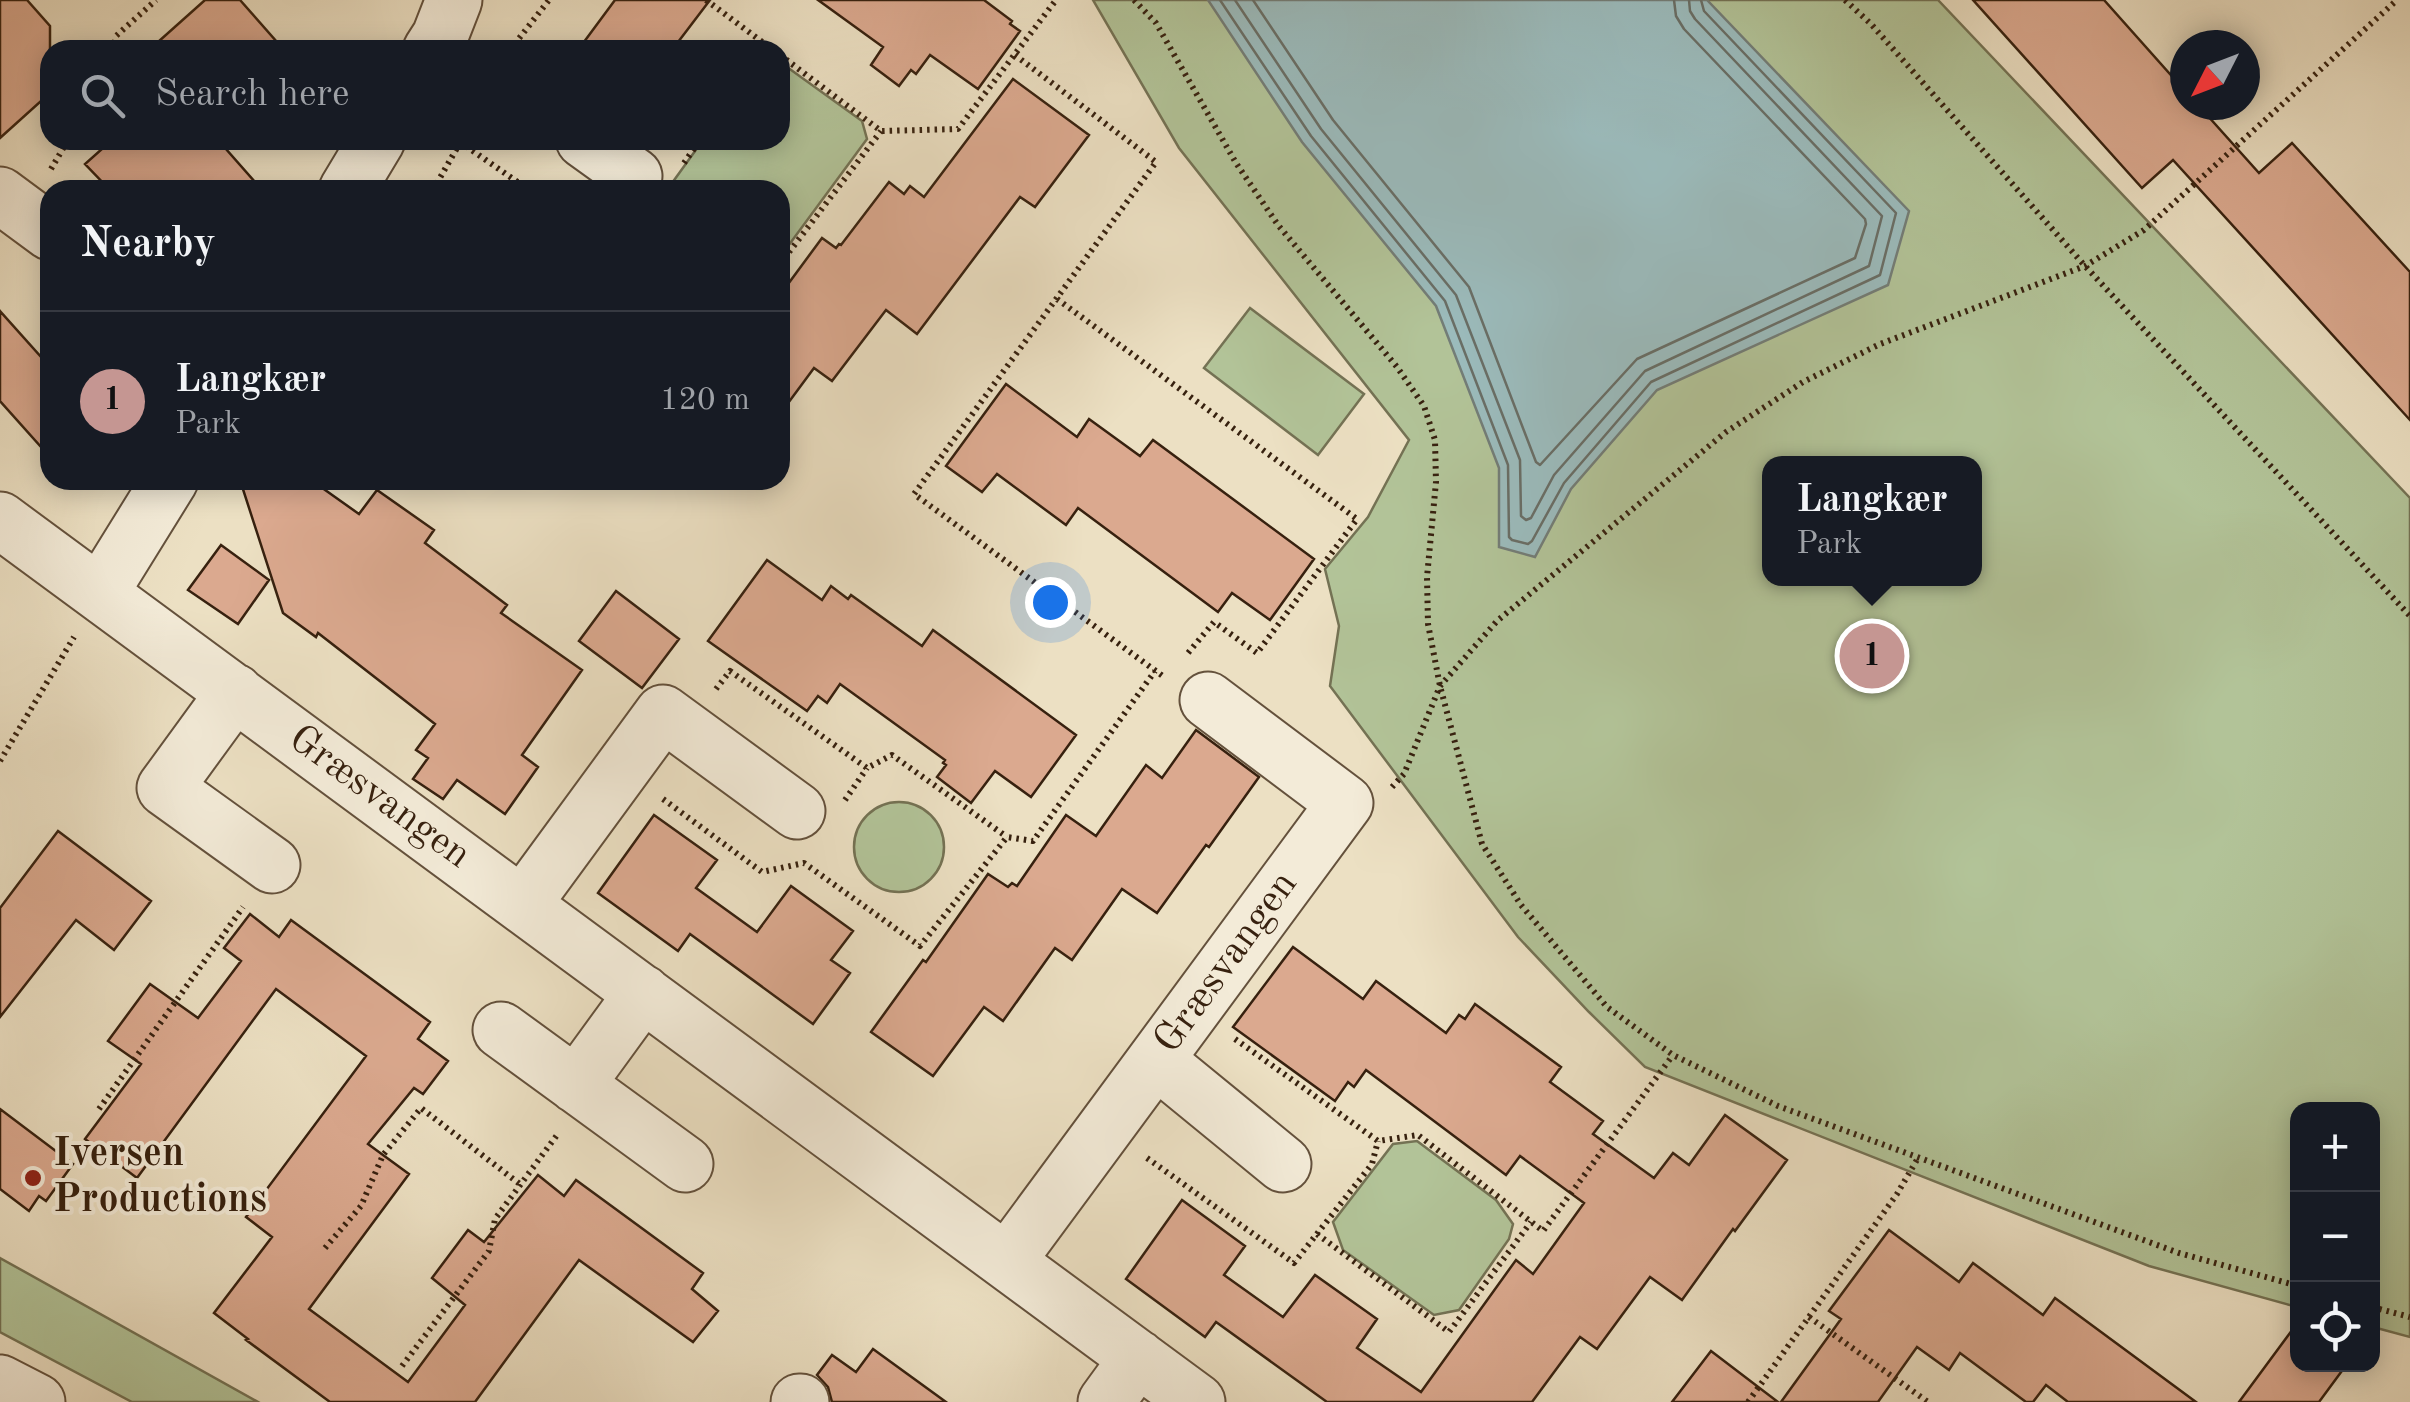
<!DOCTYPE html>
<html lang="en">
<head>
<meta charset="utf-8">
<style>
  body { margin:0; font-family:"Old Standard TT",serif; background:#20242c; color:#f1f3f6 }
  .controls { position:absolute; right:30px; bottom:30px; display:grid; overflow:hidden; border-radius:20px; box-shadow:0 5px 25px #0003 }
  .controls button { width:90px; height:90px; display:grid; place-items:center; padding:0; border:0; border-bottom:2px solid #363941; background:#171b24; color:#f1f3f6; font:50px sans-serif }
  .compass { position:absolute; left:2170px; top:30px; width:90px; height:90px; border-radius:50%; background:#171b24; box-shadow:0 5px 25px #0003; rotate:228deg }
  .you { position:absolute; left:1050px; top:602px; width:35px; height:35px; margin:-25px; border:8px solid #fff; border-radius:50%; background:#1a73e8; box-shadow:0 0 0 15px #1a73e833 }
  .badge { display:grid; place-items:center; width:65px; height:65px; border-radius:50%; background:#c59692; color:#111; font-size:32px; font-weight:700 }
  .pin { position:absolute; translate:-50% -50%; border:5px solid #fff; box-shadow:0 2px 10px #0006 }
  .popup { position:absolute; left:1762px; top:456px; width:220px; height:130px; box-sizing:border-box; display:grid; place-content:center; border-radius:20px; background:#171b24; filter:drop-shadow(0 2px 8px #0005); font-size:32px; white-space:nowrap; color:#9ea1a6 }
  .popup b { font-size:38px; color:#f1f3f6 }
  .popup::after { content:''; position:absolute; left:50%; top:100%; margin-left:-20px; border:20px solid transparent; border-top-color:#171b24 }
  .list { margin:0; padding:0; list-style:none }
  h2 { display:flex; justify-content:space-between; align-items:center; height:130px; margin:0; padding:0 40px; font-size:42px }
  h2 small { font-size:32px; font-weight:400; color:#9ea1a6 }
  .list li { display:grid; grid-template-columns:65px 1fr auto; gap:30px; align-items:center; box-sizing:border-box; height:180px; padding:0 40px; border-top:2px solid #363941 }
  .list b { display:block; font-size:38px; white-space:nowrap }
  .list p { margin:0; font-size:32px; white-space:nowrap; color:#9ea1a6 }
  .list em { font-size:32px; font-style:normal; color:#9ea1a6 }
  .icon { flex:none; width:55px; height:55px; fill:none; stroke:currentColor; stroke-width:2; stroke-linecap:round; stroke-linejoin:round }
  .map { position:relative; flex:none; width:2410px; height:1402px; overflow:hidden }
  .search { position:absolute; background:#171b24; box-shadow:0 5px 25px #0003; left:40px; top:40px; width:750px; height:110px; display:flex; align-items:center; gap:25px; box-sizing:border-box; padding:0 35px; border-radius:30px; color:#9ea1a6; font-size:38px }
  .panel { position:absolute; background:#171b24; box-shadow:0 5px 25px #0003; left:40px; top:180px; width:750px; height:310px; border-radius:30px }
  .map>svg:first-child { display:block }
</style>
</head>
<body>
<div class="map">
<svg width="2410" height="1402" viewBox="0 0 2410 1402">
  <rect width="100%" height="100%" fill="#ece0c3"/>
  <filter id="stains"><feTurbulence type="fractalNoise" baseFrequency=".002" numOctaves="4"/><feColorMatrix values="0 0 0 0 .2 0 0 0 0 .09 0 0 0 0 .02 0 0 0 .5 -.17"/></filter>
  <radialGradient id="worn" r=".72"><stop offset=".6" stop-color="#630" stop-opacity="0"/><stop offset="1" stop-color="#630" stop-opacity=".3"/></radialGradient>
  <path fill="#b2c398" stroke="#747254" stroke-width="2.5" fill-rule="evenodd" d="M1093,0h845l472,498v839l-37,-10 -1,-217h-74l-1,197 -148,-41 -504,-199 -56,-55 -71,-75 -188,-251 9,-60 -14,-57 43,-52 41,-77 -230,-292zM1770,463h204v115h-204z
    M780,62l82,59 5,18 -87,118v-67h-113l36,-50h77z
    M1250,308l114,86 -46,61 -114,-87z
    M854 847a45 45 0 1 1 90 0a45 45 0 1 1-90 0Z
    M1417,1141l79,59 17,24 -4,15 -50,71 -25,5 -91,-65 -10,-28 60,-78z
    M0,1258l258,144h-126l-132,-70z"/>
  <path fill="#9bbbbc" stroke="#737d77" stroke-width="2.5" d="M1208,0h499l202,211 -21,74 -231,105 -86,99 -36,68 -36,-10v-79l-63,-162 -134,-164z"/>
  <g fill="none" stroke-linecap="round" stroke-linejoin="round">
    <path stroke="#696e66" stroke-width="2.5" d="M1220,0l91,136 134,165 63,164 1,72 3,3 16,4 4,-3 32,-58 87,-101 229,-107 16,-62 -192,-202 -3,-11
      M1235,0l86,129 135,166 64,165 1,56 5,4 5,-2 23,-43 91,-104 224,-105 13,-50 -187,-197 -5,-8 -1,-11
      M1253,0l80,120 136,167 67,175 4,3 97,-106 218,-101 11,-34 -1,-5 -181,-190 -8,-13 -2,-16"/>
  </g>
  <path fill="#dba98f" stroke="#37210f" stroke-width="2.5" d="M0,0h27l23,26v67l-50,45z
    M205,0h35l44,50h-135z
    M615,0h95l-38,50h-94z
    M818,0h166l28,21 -2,3 10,7 -42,58 -48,-34 -14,19 -5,-4 -12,16 -28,-21 12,-18z
    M1973,0h131l81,91v14h13l61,68 33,-30 118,129v148l-237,-260 -31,28z
    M1013,79l76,56 -54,72 -15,-10 -103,137 -31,-24 -54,71 -18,-13 -34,46v-119l42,-57 14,10 3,-4 2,1 48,-63 15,12 6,-8 14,11z
    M112,140h106l44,50h-152l-25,-26z
    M0,311l50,56v90l-50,-56z
    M1006,384l71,53 12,-18 51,37 13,-16 161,119 -44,61 -38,-27 -14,19 -140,-104 -12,17 -69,-51 -15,18 -36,-26z
    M240,480h71l48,34 18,-24 57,40 -9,13 82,62 -6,8 81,57 -60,85 16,12 -33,47 -48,-34 -14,19 -30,-20 15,-21 -12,-8 19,-26 -117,-91 -2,4 -33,-24z
    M221,545l48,35 -31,44 -50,-34z
    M767,560l55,40 9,-14 17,13 3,-4 71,51 11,-16 143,105 -45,62 -36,-26 -24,32 -34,-26 9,-12 -3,-2 2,-3 -105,-76 -13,19 -9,-7 -11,15 -99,-70z
    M616,591l63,48 -37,49 -63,-47z
    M1196,730l63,47 -50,70 -3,-2 -49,68 -35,-24 -50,71 -17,-12 -52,73 -19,-14 -51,69 -62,-44 52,-72 3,2 62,-88 20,13 4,-4 5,3 49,-71 30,21 50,-71 16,13z
    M654,815l63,45 -21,28 61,44 34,-46 62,45 -22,29 19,13 -37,51 -123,-90 -12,17 -80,-58z
    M58,831l93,70 -37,49 -38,-30 -76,97v-109z
    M250,914l29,23 12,-17 139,102 -12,17 30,22 -25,33 -9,-6 -46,56 41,30 -100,135 99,73 57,-77 -33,-27 36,-48 16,12 54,-67 26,21 12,-16 127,93 -11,16 26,22 -25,31 -114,-82 -104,142h-145l-84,-62 2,-1 -34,-26 58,-76 -26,-20 120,-161 -90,-67 -139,189 -52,-39 56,-75 -33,-23 42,-57 48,34 43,-57 -17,-13z
    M1293,947l70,52 13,-18 70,52 13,-18 6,4 10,-15 86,63 -11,15 53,39 -10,13 61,44 19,-25 16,12 36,-50 62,45 -52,71 -2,-2 -51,71 -32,-23 -53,72 -17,-12 -48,65h-205l-111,-80 -11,15 -79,-58 56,-79 63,46 -21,29 59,42 32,-42 62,44 -20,29 64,44 95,-132 17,14 51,-71 -64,-47 -14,19 -140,-105 -12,17 -6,-5 -13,19 -102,-74z
    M0,1109l73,55 -27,37 -7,-5 -10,15 -29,-22z
    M1889,1230l70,52 14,-19 70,52 12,-17 141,104h-128l-22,-17 -13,17h-7l-66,-49 -11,17 -32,-23 -39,55h-97l60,-83 -12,-8z
    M2298,1322v42h49l-28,38h-80z
    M873,1349l73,53h-114l-4,-15 -11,-12 15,-20 24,17z
    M1711,1351l67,51h-106z"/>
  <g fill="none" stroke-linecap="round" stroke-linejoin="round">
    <g stroke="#64513c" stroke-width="59">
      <path id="minor" d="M431,50l9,-14 14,-36
        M584,140l50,36
        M347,190l30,-50
        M0,195l50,37
        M0,520l1197,882
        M100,593l70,-113
        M235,692l-70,96 107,77
        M523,904l140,-191 134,98
        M501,1030l184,134
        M1156,1060l127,104
        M576,1085l67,-92
        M1007,1261l338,-458 -137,-103
        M0,1383l37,19
        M799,1402h2
        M1106,1402l32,-44"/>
    </g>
    <path stroke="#37210f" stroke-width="6" stroke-dasharray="2.5 5" stroke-linecap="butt" d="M706,0l67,50
      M1134,0l22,23 80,140 42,62 119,142 27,39 11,34 1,42 -9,95 1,47 12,62 42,158 39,61 86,102 66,48 105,51 401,147 119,33
      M1845,0l26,24 214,242 325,350
      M113,50l3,-14 40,-36
      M510,50l39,-50
      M780,55l101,76 77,-2 98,-129
      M1015,55l141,107 -242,332 250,183
      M460,142l69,48
      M684,163l16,-23
      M51,169l17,-29
      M433,190l28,-49
      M780,264l101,-133
      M1057,299l300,220 -100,134 -43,-31 -26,31
      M716,689l14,-18 137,97 25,-13 115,82
      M0,761l74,-124
      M1392,787l12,-13 36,-88 57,-65 229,-189 77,-50 77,-38 205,-78 59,-36 253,-230
      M663,799l99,73 42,-9 116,83 87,-109 26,4 122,-170
      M845,800l22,-32
      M1235,1039l143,102 40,-6 125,96 130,-176
      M99,1109l144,-202
      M1147,1158l147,105 78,-99 6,-23
      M1317,1234l132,98 82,-110
      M325,1248l36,-42 22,-51 38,-47 100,77
      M2372,1307l38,10
      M1809,1317l119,85
      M402,1366l87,-115 6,-32 62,-84
      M1748,1402l149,-208 21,-36"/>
    <use href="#minor" stroke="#f3ebd8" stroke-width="55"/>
  </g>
  <circle fill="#8f2418" stroke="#f3ebd8" stroke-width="4" cx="33" cy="1178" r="10"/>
  <g text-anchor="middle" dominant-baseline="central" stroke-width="8" stroke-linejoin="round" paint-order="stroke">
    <g font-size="40" fill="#37210f" stroke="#f3ebd8">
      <text transform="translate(379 798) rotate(36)">Græsvangen</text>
      <text transform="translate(1227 963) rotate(-54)">Græsvangen</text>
    </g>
    <g font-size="40" font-weight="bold" fill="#37210f" stroke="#f3ebd8" text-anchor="start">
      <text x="53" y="1155">Iversen<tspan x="53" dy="46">Productions</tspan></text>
    </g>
  </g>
  <rect width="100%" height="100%" filter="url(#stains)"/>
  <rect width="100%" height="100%" fill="url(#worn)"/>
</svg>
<div class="controls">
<button>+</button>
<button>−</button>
<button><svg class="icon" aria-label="locate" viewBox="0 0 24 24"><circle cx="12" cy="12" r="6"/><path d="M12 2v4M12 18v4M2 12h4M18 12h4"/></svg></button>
</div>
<svg class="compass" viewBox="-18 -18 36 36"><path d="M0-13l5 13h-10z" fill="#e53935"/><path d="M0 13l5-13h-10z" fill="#9ea1a6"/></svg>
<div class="you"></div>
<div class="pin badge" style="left:1872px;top:656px">1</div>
<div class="popup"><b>Langkær</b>Park</div>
<div class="search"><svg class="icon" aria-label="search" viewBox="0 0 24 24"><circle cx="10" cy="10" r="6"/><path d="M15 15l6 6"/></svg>Search here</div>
<section class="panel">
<h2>Nearby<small></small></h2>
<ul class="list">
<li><span class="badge">1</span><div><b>Langkær</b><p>Park</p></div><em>120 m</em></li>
</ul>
</section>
</div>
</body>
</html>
